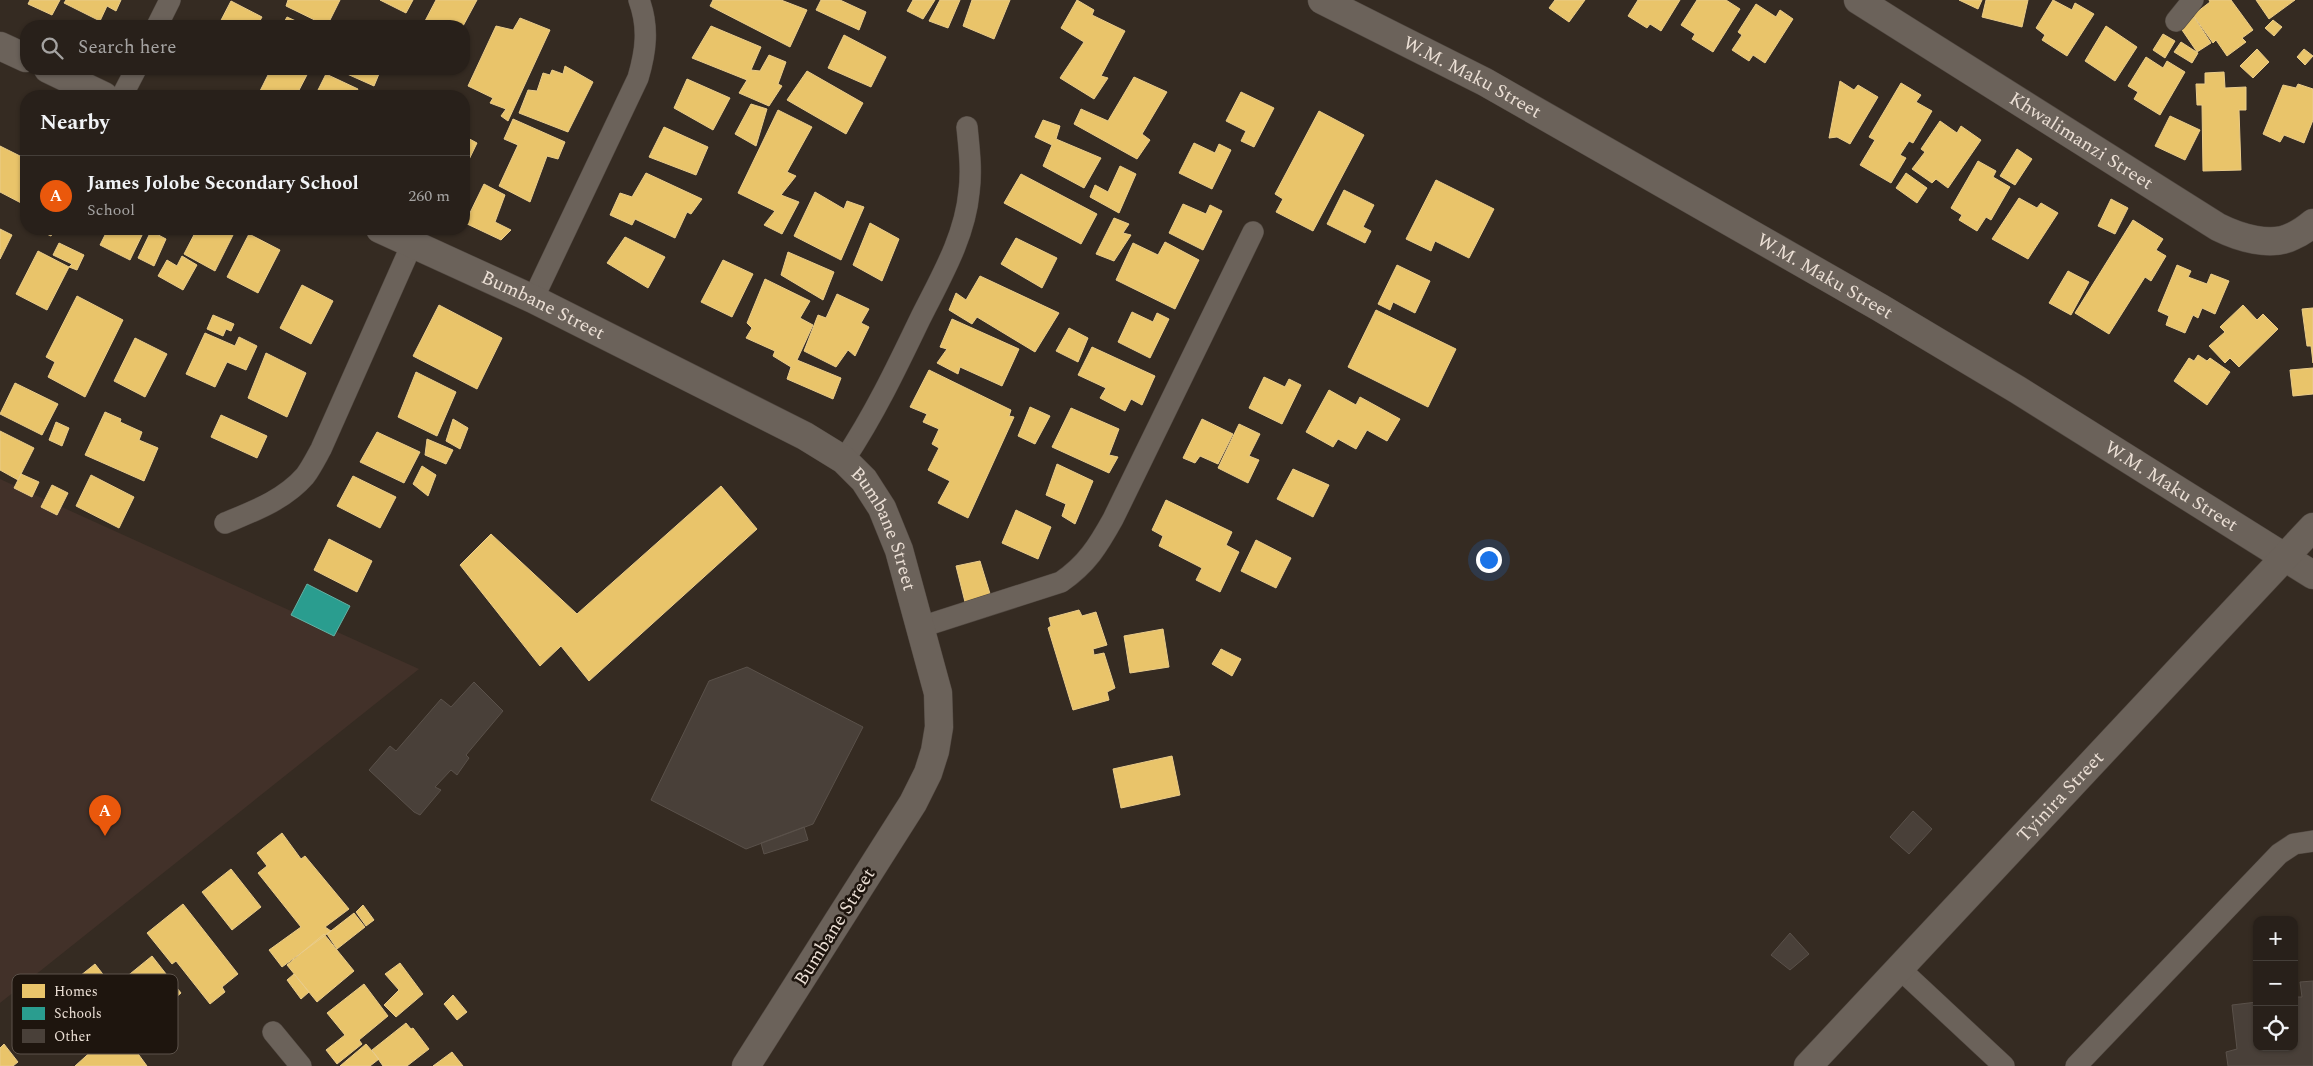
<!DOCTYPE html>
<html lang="en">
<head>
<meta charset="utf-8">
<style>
  body { margin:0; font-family:Spectral,serif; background:#342d27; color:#f1f3f6 }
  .controls { position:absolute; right:15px; bottom:15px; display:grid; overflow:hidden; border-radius:10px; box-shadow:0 1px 4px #0004 }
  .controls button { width:45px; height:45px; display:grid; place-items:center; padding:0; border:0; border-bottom:1px solid #443e39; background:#28201a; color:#f1f3f6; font:25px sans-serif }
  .you { position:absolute; left:1488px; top:559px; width:18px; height:18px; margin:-12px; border:4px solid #fff; border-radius:50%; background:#1a73e8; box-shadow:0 0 0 8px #1a73e833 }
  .badge { display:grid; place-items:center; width:32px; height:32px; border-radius:50%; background:#ea580c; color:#fff; font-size:16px; font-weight:700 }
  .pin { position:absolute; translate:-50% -41px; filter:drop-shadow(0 1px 2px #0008) }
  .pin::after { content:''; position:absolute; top:26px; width:18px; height:15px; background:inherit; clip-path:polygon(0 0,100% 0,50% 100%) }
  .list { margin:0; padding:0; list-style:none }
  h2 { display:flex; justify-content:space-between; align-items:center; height:65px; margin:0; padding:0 20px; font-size:21px }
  h2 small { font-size:16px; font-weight:400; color:#a5a3a2 }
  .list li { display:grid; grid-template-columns:32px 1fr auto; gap:15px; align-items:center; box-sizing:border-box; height:80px; padding:0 20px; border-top:1px solid #443e39 }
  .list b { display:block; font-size:19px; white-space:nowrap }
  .list p { margin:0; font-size:16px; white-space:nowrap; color:#a5a3a2 }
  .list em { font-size:16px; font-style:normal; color:#a5a3a2 }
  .icon { flex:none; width:28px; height:28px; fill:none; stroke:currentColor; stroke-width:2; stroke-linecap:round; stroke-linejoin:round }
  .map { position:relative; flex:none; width:2313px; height:1066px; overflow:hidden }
  .search { position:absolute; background:#28201a; box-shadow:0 1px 4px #0004; left:20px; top:20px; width:450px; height:55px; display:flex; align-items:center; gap:12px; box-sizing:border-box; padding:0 18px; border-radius:20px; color:#a5a3a2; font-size:19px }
  .panel { position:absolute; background:#28201a; box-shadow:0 1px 4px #0004; left:20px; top:90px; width:450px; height:145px; border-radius:20px }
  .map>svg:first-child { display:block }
</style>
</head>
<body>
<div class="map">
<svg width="2313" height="1066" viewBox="0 0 2313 1066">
  <rect width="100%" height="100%" fill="#352b22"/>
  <path fill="#423129" d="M0,479l419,190 -419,334z"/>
  <path fill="#e9c46a" stroke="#eacc8a" d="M30,0h30l-8,15 -24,-11z
    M66,0h55l-5,11 -9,-5 -7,15 -36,-18z
    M288,0h52l-13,26 -41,-20z
    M380,0h33l-7,13z
    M436,0h41l-14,26h-33l-6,-3z
    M713,0h68l26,10 -17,37 -80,-41z
    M821,0h19l26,12 -7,18 -43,-20z
    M913,0h22l-12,19 -16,-8z
    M940,0h20l-12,28 -19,-7z
    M972,0h38l-16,39 -31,-13z
    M1077,0l17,10 -2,5 33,16 -24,45 7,2 -14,21 -34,-21 24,-36 -23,-14z
    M1555,0h30l-16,22 -20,-14z
    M1638,0h42l-19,31 -11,-7 -3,4 -19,-12z
    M1697,0h29l14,9 -27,43 -21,-13 3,-5 -14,-9z
    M1959,0h23l-4,9z
    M1986,0h42l-6,27 -40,-10z
    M2053,0l19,10 3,-7 19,11 -27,42 -25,-16 3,-5 -9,-7z
    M2209,0h22l22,30 -11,8 4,4 -19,14 -11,-16 -3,3 -20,-28 17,-13z
    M2256,0h39l-26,19z
    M231,1l31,16 -5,9h-39z
    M1756,4l20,13 4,-7 13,9 -28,44 -12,-8 -4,6 -17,-11 10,-15 -4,-3z
    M287,17l20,9h-25z
    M2194,17l17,26 -14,9 -17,-25z
    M520,18l30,12 -42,91 -7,-5 5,-7 -16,-6 3,-5 -25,-12 28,-60 17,4z
    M2273,20l9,7 -8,9 -9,-8z
    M711,26l50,21 -10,23 9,1 9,-16 17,7 -8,22 4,2 -13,20 -30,-13 8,-13 -55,-22z
    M2106,26l31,21 -22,34 -30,-20z
    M2163,34l12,7 -10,17 -12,-8z
    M844,35l42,22 -15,30 -43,-19z
    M2181,42l17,11 -6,10 -18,-11z
    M2257,49l12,13 -16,16 -13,-12z
    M2304,49l9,7 -8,9 -8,-8z
    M2146,57l17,11 4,-7 18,11 -25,43 -26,-16 4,-7 -10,-6z
    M565,66l28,16 -25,50 -49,-19 9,-23 9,1 6,-18 7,2 2,-5 11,4z
    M271,69h39l-14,27h-36l-2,-1z
    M336,69h45l-7,17z
    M807,71l56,32 -17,31 -59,-34z
    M2224,72l1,16 21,-1v23h-7l2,60 -38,1 -1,-66h-5l-1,-21h9v-11z
    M326,74l32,15 -4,7h-39z
    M1134,77l33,15 -25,42 8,6 -13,19 -63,-35 7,-15 27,12z
    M687,79l43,19 -17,32 -39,-22z
    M1840,81l14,9 4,-5 20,12 -28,47 -13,-7 -8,1z
    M1901,83l20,12 -5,7 16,9 -19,32 -4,-2 -9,14 6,3 -15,25 -31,-18 15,-25 -6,-3z
    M2298,84l15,5v31l-9,23 -20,-8 -4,7 -17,-8 20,-49 13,3z
    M1241,92l33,16 -20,39 -13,-6 5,-10 -20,-10z
    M751,104l16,5 -11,37 -21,-12z
    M778,110l34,17 -25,45 9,4 -15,19 18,7 -17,32 -18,-9 11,-14 -37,-18z
    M1319,111l45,24 -51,96 -37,-19 7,-13 -8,-5z
    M2170,116l30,14 -15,30 -30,-14z
    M513,119l52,23 -7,17 -11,-3 -17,46 -31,-16 19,-41 -14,-6z
    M1043,120l17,6 -4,13 45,19 -17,30 -41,-22 9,-21 -17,-8z
    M1940,121l17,12 4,-7 20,14 -33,48 -12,-9 -4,4 -20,-14 13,-17 -4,-3z
    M664,127l44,20 -12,28 -47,-18z
    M464,136l13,7 -13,27z
    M1194,143l21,10 4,-9 12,6 -19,39 -33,-16z
    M0,146l26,13v39l-3,6 -23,-12z
    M2017,149l15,10 -17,26 -15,-9z
    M1978,161l18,10 -3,6 17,10 -19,33 -5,-3 -9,14 -18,-11 3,-5 -11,-7z
    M1120,166l16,8 -17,39 -29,-16 5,-12 13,7z
    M646,173l56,26 -11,15 -4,-2 -12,26 -40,-19 -3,6 -22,-10 10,-22 12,4z
    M1906,173l21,15 -10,15 -21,-15z
    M1021,174l76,40 -16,30 -77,-41z
    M1436,180l58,29 -25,49 -34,-17 -4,10 -25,-12z
    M484,184l21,11 -10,27 16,8 -10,10 -36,-17z
    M1344,190l30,15 -11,22 8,4 -6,12 -38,-19z
    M815,192l29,17 3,-8 17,6 -23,53 -47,-24z
    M2019,198l18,10 4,-5 17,10 -30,46 -36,-20z
    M2111,199l17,9 -13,26 -17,-8z
    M1183,204l23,10 4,-9 12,6 -19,39 -34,-17z
    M1114,218l15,6 -6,9 8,2 -17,26 -18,-7z
    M2133,220l30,19 -7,11 10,6 -15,25 -6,-4 -36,57 -34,-21z
    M870,223l29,16 -17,42 -29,-16z
    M0,229l12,6 -12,24z
    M36,229h19l-4,7z
    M108,229h37l-15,31 -30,-15z
    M197,229h39l-21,42 -31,-17z
    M151,231l15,8 -12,27 -16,-8z
    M249,234l31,16 -22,43 -31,-16z
    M625,237l40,20 -17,31 -41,-25z
    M1016,238l41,20 -15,30 -41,-24z
    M1165,242l34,18 -24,49 -59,-29 17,-37 25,12z
    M59,243l25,12 -7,15 -8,-3 3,-3 -19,-9z
    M38,251l31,16 -22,43 -31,-16z
    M788,252l46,20 -11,28 -42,-25z
    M182,256l15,9 -14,25 -25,-14 9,-16 10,6z
    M723,260l30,14 -21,43 -31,-15z
    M1397,265l33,16 -15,32 -22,-11 -3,8 -12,-6z
    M2177,265l14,6 -3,6 19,7 4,-10 18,7 -14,33 -13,-6 -4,10 -5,-3 -8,18 -19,-8 3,-9 -11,-5z
    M2068,271l21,11 -18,33 -22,-12z
    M980,276l79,37 -24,39 -58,-35 -5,7 -23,-14 7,-17 10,7z
    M765,279l45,22 -10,17 13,7 -16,35 44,18 -8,21 -46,-20 4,-12 -18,-11 2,-5 -29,-13 6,-10 -5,-5z
    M302,285l31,16 -22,43 -31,-16z
    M837,294l32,15 -8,14 8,4 -14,29 -7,-6 -12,17 -32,-16 14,-36 8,3z
    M77,296l46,24 -38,77 -37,-20 7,-15 -9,-5z
    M439,305l63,33 -25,51 -64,-33z
    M2243,305l14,15 6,-6 15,15 -39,38 -9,-9 -5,5 -16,-17 16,-14 -5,-5z
    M2313,308v55l-2,-17h-4l-5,-37z
    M1376,310l80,39 -28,58 -80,-40z
    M1132,312l21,10 4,-9 12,6 -19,39 -32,-16z
    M213,315l21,9 -3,7 -5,-2 -3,7 -16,-7z
    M952,319l67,30 -17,37 -42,-19 -2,7 -21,-11 10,-14 -7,-2z
    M1069,328l19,10 -10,24 -22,-11z
    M205,333l30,13 4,-9 18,9 -11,24 -19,-8 -12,25 -29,-13z
    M135,338l32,16 -22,43 -31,-16z
    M1092,347l63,29 -13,29 -11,-6 -6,12 -25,-13 6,-10 -28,-13z
    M266,353l40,20 -19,44 -39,-19z
    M2198,355l9,6 3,-3 20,14 -23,33 -33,-24 15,-23 5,3z
    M2313,368v26l-20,2 -3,-26z
    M929,370l82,40 -2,6 5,1 -46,101 -30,-15 12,-22 -22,-11 11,-22 -7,-4 7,-15 -16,-7 4,-8 -17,-7z
    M416,372l40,20 -19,44 -39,-19z
    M1264,377l21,10 4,-8 12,6 -19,39 -33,-16z
    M15,383l43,21 -16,31 -42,-21z
    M1329,390l27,15 4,-8 40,22 -13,22 -20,-11 -11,19 -18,-10 -5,8 -27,-15z
    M1030,407l20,9 -15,28 -17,-8z
    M1071,408l48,21 -10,26 9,2 -9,16 -57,-26z
    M105,412l16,7 -1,3 22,10 -3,8 19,8 -14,33 -59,-26z
    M221,415l46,21 -10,22 -46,-21z
    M453,419l15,9 -8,21 -14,-8z
    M1202,419l31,15 -15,30 -18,-8 -5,7 -12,-5z
    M56,422l13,6 -7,18 -13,-6z
    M1239,424l21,10 -11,22 10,4 -11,23 -30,-15z
    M0,431l34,17 -16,32 -18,-10z
    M377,432l43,20 -16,31 -44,-21z
    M427,439l26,11 -7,14 -21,-9z
    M1057,464l36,17 -18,43 -13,-8 4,-12 -20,-9z
    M422,466l14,9 -8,21 -15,-12z
    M1293,469l36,16 -16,32 -36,-18z
    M21,474l18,8 -7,15 -18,-9z
    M91,475l43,22 -15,31 -43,-22z
    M353,476l43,21 -16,31 -43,-22z
    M52,485l16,8 -11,22 -16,-8z
    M721,486l36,43 -168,152 -28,-35 -21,20 -80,-101 31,-31 86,80z
    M1166,500l66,32 -6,13 13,7 -19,40 -24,-12 6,-12 -43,-22 4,-10 -11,-6z
    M1016,510l35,17 -13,32 -36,-16z
    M329,539l43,22 -15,31 -43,-22z
    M1256,540l35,18 -15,30 -35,-17z
    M980,561l11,36 -26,5 -9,-36z
    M1079,610l3,6 14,-4 11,33 -14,4 1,6 10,-2 11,35 -8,4 2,8 -36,10 -25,-82 3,-2 -2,-8z
    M1163,629l6,38 -39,6 -6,-37z
    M1221,649l20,10 -9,17 -20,-12z
    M1172,756l8,39 -59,13 -8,-39z
    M282,833l19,26 4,-3 44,53 -24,18 6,4 -49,36 -13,-17 32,-23 -43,-54 9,-7 -10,-13z
    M231,869l30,38 -29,23 -30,-38z
    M183,904l55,70 -16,13 3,5 -15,12 -34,-43 -4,3 -25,-31z
    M363,905l11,15 -8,6 -10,-14z
    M354,913l11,14 -28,22 -10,-15z
    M324,934l30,37 -37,31 -30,-37z
    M152,956l29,37 -26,22 -30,-37z
    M400,963l23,31 -27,23 -12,-12 15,-15 -14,-16z
    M95,964l38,49 -15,12 -5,-6 -40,31 -30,-38 40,-32 -3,-4z
    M294,974l15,18 -8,7 -14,-19z
    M364,984l24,32 -29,24 3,4 -25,20 -11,-14 19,-15 -18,-22z
    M453,995l14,17 -10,8 -13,-16z
    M406,1023l5,6 2,-1 16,21 -22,17h-24l-11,-16z
    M105,1039l31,12 11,15h-72z
    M4,1044l14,18 -5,4h-13v-18z
    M366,1044l13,15 -9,7h-30z
    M452,1052l11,14h-30z"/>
  <path fill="#2a9d8f" stroke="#64b1a4" d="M307,584l43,22 -16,30 -43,-21z"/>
  <path fill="#494039" stroke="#5a514a" d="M747,667l116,60 -50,97 -67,25 -95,-49 58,-119z
    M474,682l29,29 -37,44 3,3 -12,17 -6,-5 -16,17 6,3 -21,25 -6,-3 -45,-42 21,-24 6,5 45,-52 10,8z
    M1913,811l19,18 -23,25 -19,-17z
    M804,827l4,13 -44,14 -3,-11z
    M1790,933l19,21 -19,16 -19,-15z
    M2313,981v85h-85l-2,-14 11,-3 -5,-44 25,-3v45h37v-50h8l-2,-15z"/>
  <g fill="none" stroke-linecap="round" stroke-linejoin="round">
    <g stroke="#514841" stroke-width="22">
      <path id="lane" d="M2176,21l17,-21
        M157,26l13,-26
        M122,96l14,-27
        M533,299l105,-221c8,-27 11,-51 1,-78
        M844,460c30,-45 53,-93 76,-141 20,-40 45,-82 49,-127 3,-22 0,-44 -2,-65
        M225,523c29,-12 59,-23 80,-47 6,-8 11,-18 16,-27l91,-205
        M921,627l140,-45c26,-18 37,-36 52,-63l140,-287
        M1900,969l104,97
        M273,1032l28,34
        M2076,1066l203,-212 15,-10 19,-3"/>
    </g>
    <g stroke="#514841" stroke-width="29">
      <g id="street">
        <path id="s1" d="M1322,0l163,82 394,225 139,83 295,185"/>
        <path id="s2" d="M1858,0l360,227c20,10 53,21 75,9 7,-3 14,-8 20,-13"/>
        <path d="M0,46l26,12"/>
        <path d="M48,69l56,27"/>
        <path id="s3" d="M380,229l153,70 272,137 39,24 20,20 18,28 17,42 39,143 1,34 -4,24 -7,22 -15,30 -167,263"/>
      </g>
    </g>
    <g stroke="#514841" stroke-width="29">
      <g id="secondary">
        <path id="s4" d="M1808,1066l505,-539"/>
      </g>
    </g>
    <use href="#lane" stroke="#6b625a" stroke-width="21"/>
    <use href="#street" stroke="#6b625a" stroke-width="28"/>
    <use href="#secondary" stroke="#6b625a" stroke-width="28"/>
  </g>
  <g text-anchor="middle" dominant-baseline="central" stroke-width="5" stroke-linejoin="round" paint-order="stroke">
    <g font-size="19" fill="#ebdfd5" stroke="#1e150e">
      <text stroke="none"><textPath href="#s1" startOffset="169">W.M. Maku Street</textPath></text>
      <text stroke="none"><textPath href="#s2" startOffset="264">Khwalimanzi Street</textPath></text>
      <text stroke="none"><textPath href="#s1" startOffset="574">W.M. Maku Street</textPath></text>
      <text stroke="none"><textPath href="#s3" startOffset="180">Bumbane Street</textPath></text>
      <text stroke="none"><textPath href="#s1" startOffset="979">W.M. Maku Street</textPath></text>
      <text stroke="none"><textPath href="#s3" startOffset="600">Bumbane Street</textPath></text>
      <text stroke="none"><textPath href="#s4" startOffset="369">Tyinira Street</textPath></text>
      <text transform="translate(835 927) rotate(-58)">Bumbane Street</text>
    </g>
  </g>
  <rect x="12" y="974" width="166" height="80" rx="8" fill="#1e150e" stroke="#5c524a" stroke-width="1"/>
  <rect x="22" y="984" width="23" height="14" fill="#e9c46a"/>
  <rect x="22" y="1007" width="23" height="13" fill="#2a9d8f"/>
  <rect x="22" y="1029" width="23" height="14" fill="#494039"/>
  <g font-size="14" fill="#ebdfd5">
    <text x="54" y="996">Homes</text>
    <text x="54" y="1018">Schools</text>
    <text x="54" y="1041">Other</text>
  </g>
</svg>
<div class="controls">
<button>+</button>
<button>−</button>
<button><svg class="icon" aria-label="locate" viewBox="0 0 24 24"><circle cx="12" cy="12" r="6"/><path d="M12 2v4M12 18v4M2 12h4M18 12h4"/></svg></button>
</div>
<div class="you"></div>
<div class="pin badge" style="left:105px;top:836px">A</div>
<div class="search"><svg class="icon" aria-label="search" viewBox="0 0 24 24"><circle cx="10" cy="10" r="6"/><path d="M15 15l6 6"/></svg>Search here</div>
<section class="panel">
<h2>Nearby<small></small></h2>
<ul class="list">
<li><span class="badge">A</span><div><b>James Jolobe Secondary School</b><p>School</p></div><em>260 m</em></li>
</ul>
</section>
</div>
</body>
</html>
